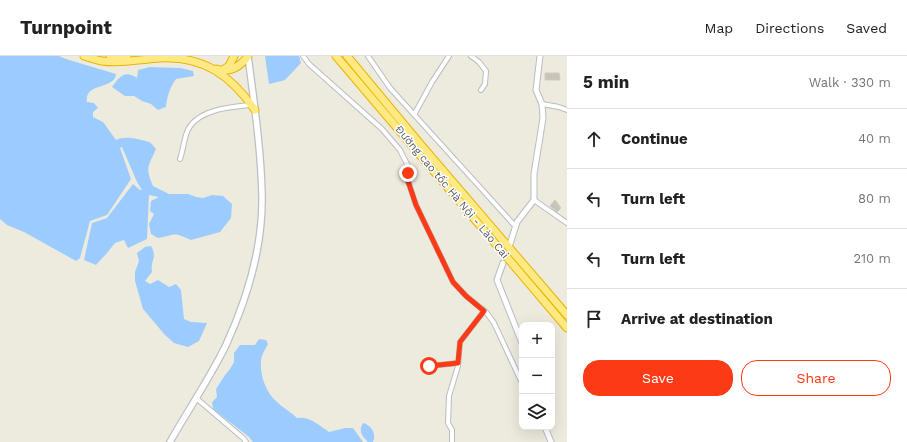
<!DOCTYPE html>
<html lang="en">
<head>
<meta charset="utf-8">
<style>
  body { margin:0; font-family:"Work Sans",sans-serif; background:#f6f6f6; color:#222 }
  .controls { position:absolute; right:12px; bottom:12px; display:grid; overflow:hidden; border-radius:8px; box-shadow:0 4px 16px #0002 }
  .controls button { width:36px; height:36px; display:grid; place-items:center; padding:0; border:0; border-bottom:1px solid #e0e0e0; background:#fff; color:#222; font:20px sans-serif }
  .stop { position:absolute; width:12px; height:12px; margin:-9px; border:3px solid #fc3a15; border-radius:50%; background:#fff }
  .stop.end { background:#fc3a15; border-color:#fff; box-shadow:0 1px 4px #0008 }
  .list { margin:0; padding:0; list-style:none }
  h2 { display:flex; justify-content:space-between; align-items:center; height:52px; margin:0; padding:0 16px; font-size:17px }
  h2 small { font-size:13px; font-weight:400; color:#767676 }
  .list li { display:grid; grid-template-columns:26px 1fr auto; gap:12px; align-items:center; box-sizing:border-box; height:60px; padding:0 16px; border-top:1px solid #e0e0e0 }
  .list b { display:block; font-size:15px; white-space:nowrap }
  .list em { font-size:13px; font-style:normal; color:#767676 }
  .actions { display:flex; gap:8px; padding:12px 16px }
  .actions a { flex:1; padding:9px 0; border:1px solid #fc3a15; border-radius:16px; text-align:center; font-size:14px; color:#fc3a15 }
  .actions .main { background:#fc3a15; color:#fff }
  .icon { flex:none; width:22px; height:22px; fill:none; stroke:currentColor; stroke-width:2; stroke-linecap:round; stroke-linejoin:round }
  .map { position:relative; flex:none; width:567px; height:386px; overflow:hidden }
  header { display:flex; align-items:center; gap:24px; box-sizing:border-box; height:56px; padding:0 20px; background:#fff; border-bottom:1px solid #e0e0e0 }
  header strong { font-size:19px }
  nav { display:flex; gap:22px; margin-inline-start:auto; font-size:14px }
  main { display:flex }
  aside { flex:1; background:#fff }
  .map>svg:first-child { display:block }
</style>
</head>
<body>
<header>
<strong>Turnpoint</strong>
<nav><a>Map</a><a>Directions</a><a>Saved</a></nav>
</header>
<main>
<div class="map">
<svg width="567" height="386" viewBox="0 0 567 386">
  <rect width="100%" height="100%" fill="#edebde"/>
  <path fill="#9cccff" d="M0,0h59l7,3 50,15c-1,16 -32,8 -29,28l7,1 4,5 -5,4v5l10,5 13,18c9,-5 23,-1 33,2 3,1 5,5 7,7 -8,18 -11,19 -3,37l16,8h19l8,3 7,1 9,-3 11,1 9,8 -1,14 -11,14 -29,8c-19,-9 -15,-5 -33,-2l-7,-4 -2,-10 5,-10 -4,-3 1,-10 8,-4 -10,-2 -2,44 -19,9 -4,-8 -9,3 -8,10 -11,12 -12,-5 8,-37 15,-5 26,-34 7,6h2l-5,-8 -15,-35 -2,1 11,31 -24,36 -17,6 -10,37 -4,3 -52,-29 -17,-7 -7,-6z
    M265,0h34l2,7 -16,17 -16,4z
    M150,11l30,1 13,3 1,5 -18,3c-6,8 -9,18 -10,28l-8,3 -7,-6 -9,-3 -8,-5h-9l-13,-9c8,-11 13,-17 25,-9l1,-8z
    M151,190c7,12 -1,14 1,26l-7,9 5,3 8,-4 11,7 7,-3 5,6 3,29 7,3 16,1 -8,18 -11,6 -14,-4 -9,-8 -22,-26 -8,-28v-9l4,-11 -2,-8 8,-6z
    M259,283l7,1 2,4c-3,6 -7,11 -7,18 -1,14 5,31 16,40 6,6 14,10 20,16 12,-2 22,7 32,14l16,-4h8l10,14h-110l-4,-5 -36,-28 -1,-7 5,-5 -1,-8 9,-14 5,-6 4,-7v-9l6,-8h15z
    M363,367c8,2 14,11 10,19h-5c-6,-6 -10,-11 -5,-19z"/>
  <path fill="#c8c4bb" stroke="#d2cdbc" d="M545,17h14l1,7h-15z
    M555,144l6,8 -4,4 -7,-6z"/>
  <g fill="none" stroke-linecap="round" stroke-linejoin="round">
    <g stroke="#babcc2" stroke-width="6">
      <path id="minor" d="M303,0l6,8 73,65 18,21 8,16v15l8,24 37,77 13,14 20,16 8,11 28,60
        M368,0l22,32 126,139
        M471,0l8,6 7,9 -1,13 -4,6
        M542,48l17,3 8,3
        M414,59l18,-33 17,-26
        M180,103c3,-9 4,-19 7,-27 9,-23 44,-25 64,-27
        M534,144l33,23
        M429,310l29,-3
        M196,342l47,40 3,4
        M452,386v-12l-4,-7 1,-27 9,-30 2,-24 24,-31"/>
    </g>
    <g stroke="#babcc2" stroke-width="7">
      <path id="tertiary" d="M510,188l7,-22 17,-22v-26l9,-56 -1,-14 -6,-14 4,-34
        M503,207l-6,17 25,63
        M545,371l6,15"/>
    </g>
    <g stroke="#bbbfc7" stroke-width="8">
      <path id="secondary" d="M170,386c18,-32 40,-64 56,-97 21,-46 37,-99 36,-150 -1,-46 -8,-93 -14,-139"/>
    </g>
    <g stroke="#ebb400" stroke-width="9">
      <path id="motorway" d="M84,0c6,2 12,4 18,5 19,3 39,-2 58,-3 45,-2 71,18 95,52
        M110,0h17
        M336,0l231,272
        M347,0l74,89 146,170
        M216,13c14,4 24,-2 32,-13
        M223,14l6,-4 5,-10"/>
    </g>
    <use href="#minor" stroke="#fff" stroke-width="4"/>
    <use href="#tertiary" stroke="#fff" stroke-width="5"/>
    <use href="#secondary" stroke="#fff" stroke-width="5.5"/>
    <use href="#motorway" stroke="#ffe983" stroke-width="7"/>
  </g>
  <g fill="none" stroke-linecap="round" stroke-linejoin="round">
    <path stroke="#fc3a15" stroke-width="5" d="M408,117v8l8,24 37,77 13,14 18,15 -24,31 -2,21 -29,3"/>
  </g>
  <g text-anchor="middle" dominant-baseline="central" stroke-width="3" stroke-linejoin="round" paint-order="stroke">
    <g font-size="11" fill="#585b62" stroke="#fff">
      <text transform="translate(452 136) rotate(50)">Đường cao tốc Hà Nội - Lào Cai</text>
    </g>
  </g>
</svg>
<div class="controls">
<button>+</button>
<button>−</button>
<button><svg class="icon" aria-label="layers" viewBox="0 0 24 24"><path d="M12 4l9 5-9 5-9-5zM3 14l9 5 9-5"/></svg></button>
</div>
<div class="stop" style="left:429px;top:310px"></div>
<div class="stop end" style="left:408px;top:117px"></div>
</div>
<aside>
<h2>5 min<small>Walk · 330 m</small></h2>
<ul class="list">
<li><svg class="icon" aria-label="ahead" viewBox="0 0 24 24"><path d="M12 20V5M6 11l6-6 6 6"/></svg><div><b>Continue</b></div><em>40 m</em></li>
<li><svg class="icon" aria-label="left" viewBox="0 0 24 24"><path d="M17 20v-9H6M10 6l-5 5 5 5"/></svg><div><b>Turn left</b></div><em>80 m</em></li>
<li><svg class="icon" aria-label="left" viewBox="0 0 24 24"><path d="M17 20v-9H6M10 6l-5 5 5 5"/></svg><div><b>Turn left</b></div><em>210 m</em></li>
<li><svg class="icon" aria-label="arrive" viewBox="0 0 24 24"><path d="M6 21V4h12l-3 4 3 4H6"/></svg><div><b>Arrive at destination</b></div></li>
</ul>
<div class="actions"><a class="main">Save</a><a>Share</a></div>
</aside>
</main>
</body>
</html>
